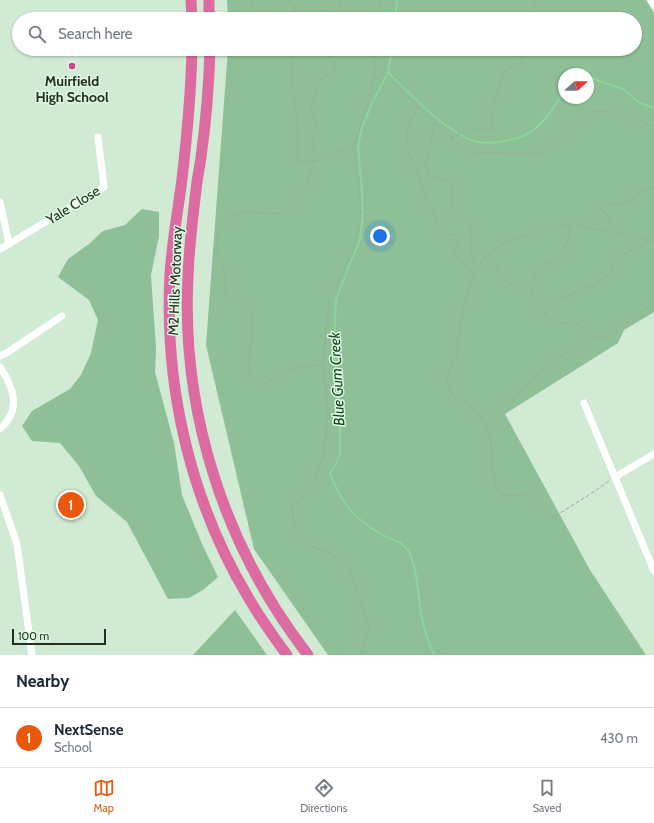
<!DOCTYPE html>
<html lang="en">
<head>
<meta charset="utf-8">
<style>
  body { margin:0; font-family:Cabin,sans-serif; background:#f2f2f3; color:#1f2937 }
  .compass { position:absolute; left:558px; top:68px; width:36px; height:36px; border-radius:50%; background:#fff; box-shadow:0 1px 3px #0004; rotate:69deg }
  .scale { position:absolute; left:12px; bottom:10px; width:94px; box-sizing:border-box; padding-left:4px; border:2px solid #252f26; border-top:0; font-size:11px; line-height:14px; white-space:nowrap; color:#252f26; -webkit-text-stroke:3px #ddf8e0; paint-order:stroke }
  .you { position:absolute; left:380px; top:236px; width:14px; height:14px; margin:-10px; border:3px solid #fff; border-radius:50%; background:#1a73e8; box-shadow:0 0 0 6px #1a73e833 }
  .badge { display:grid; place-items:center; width:26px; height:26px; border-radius:50%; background:#ea580c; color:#fff; font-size:13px; font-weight:700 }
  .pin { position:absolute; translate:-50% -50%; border:2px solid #fff; box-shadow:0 1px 4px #0006 }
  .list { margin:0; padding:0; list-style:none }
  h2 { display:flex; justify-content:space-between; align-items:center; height:52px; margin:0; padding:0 16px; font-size:17px }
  h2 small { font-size:13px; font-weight:400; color:#747a83 }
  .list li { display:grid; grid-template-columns:26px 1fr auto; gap:12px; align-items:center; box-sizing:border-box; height:60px; padding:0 16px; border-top:1px solid #e0e1e3 }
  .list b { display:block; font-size:15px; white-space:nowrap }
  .list p { margin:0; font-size:13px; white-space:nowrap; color:#747a83 }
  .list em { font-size:13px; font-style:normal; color:#747a83 }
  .icon { flex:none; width:22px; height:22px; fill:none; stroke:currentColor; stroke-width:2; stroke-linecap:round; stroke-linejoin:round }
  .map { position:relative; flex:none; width:654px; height:655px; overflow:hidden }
  .search { position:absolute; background:#fff; box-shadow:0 1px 3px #0004; left:12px; right:12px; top:12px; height:44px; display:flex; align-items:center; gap:10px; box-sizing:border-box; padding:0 14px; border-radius:22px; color:#747a83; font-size:15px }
  .sheet { height:112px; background:#fff }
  nav { display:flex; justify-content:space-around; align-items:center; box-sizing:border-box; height:56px; border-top:1px solid #e0e1e3; background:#fff; font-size:11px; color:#747a83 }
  nav a { display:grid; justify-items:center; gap:2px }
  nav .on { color:#ea580c }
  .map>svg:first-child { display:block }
</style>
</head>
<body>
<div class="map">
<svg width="654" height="655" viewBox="0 0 654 655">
  <rect width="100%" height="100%" fill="#d0ead3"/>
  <path fill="#8ebf96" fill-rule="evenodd" d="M227,0h419l8,13v299l-30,18 -6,13 -113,71 85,156 56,85h-318l-74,-106 -48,-204 22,-296h407v-30h-407zM564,74h24v24h-24z
    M142,209l17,3v24l-8,39 5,73 -1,24 19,71 8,52 20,49 16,33 -15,13 -14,8 -21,1 -41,-77 -31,-26 -17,-30 -19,-23 -28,-2 -10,-15 10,-15 38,-22 11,-14 10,-22 7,-33 -9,-20 -31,-23 10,-18 21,-15 14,-13 22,-6z
    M235,610l32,45h-74z"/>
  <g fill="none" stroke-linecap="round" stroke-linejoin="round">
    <path stroke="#8bd699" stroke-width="2" d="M395,19l2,-19
      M392,49l-4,24c21,19 62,64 90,69 8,1 19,1 27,-1 12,-2 22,-5 31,-13 12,-9 19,-24 28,-36
      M388,73l-15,28 -11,26 -4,19 4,47v31l-2,15 -24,60 -2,48 6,68v39l-4,10 -6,9c10,28 24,46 51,61 10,6 22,7 28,18 7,14 8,32 10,47 2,19 7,39 15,56
      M588,77l35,12 17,14 14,5"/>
    <path stroke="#97ac99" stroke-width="1" stroke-dasharray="4 2" stroke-linecap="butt" d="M252,0l3,11 1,8
      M288,0l6,8 2,11
      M339,0l5,19
      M533,0l1,7
      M294,8c20,14 26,7 46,-3
      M274,19l4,-3 3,3
      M380,19l1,-19
      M528,19l6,-11 10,-8
      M292,49c-2,27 3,54 6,81 1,10 -2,20 0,31 15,5 39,-10 55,-13
      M319,49l14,10 2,7 -2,5 -16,11v7l-7,20 8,18 -5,7v13l3,13 -15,36 -12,14 -9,4 -34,-2 -12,3 -17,21v14l6,14 3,30c8,6 17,7 23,15 13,19 -15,69 13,76l21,-14 39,-7
      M375,68v-10l2,-9
      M418,106l-3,7 -7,11 -1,20 3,13 6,12 11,33c8,10 9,23 19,32l11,1 2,2 -5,15c5,5 15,19 21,21
      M435,123l-9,41v5l5,8c9,2 16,1 22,9 -1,4 -2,8 -2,12 -1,11 16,19 19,31 4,13 -3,28 8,39
      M451,137l23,-8 19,1 -1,-18 13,-42 17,-8 4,-13
      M654,188l-15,4 -8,9 -11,4 -11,-2 -7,1 -2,5 6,3 5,15 7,5 36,10
      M489,254l15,25 17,11 11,3 16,26 9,5 15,-2 9,3 14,12 10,1 9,-10 21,-9 7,-9 12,-6
      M532,293c3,-22 5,-27 27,-34 7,-15 11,-19 11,-35
      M546,314l13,-15 35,-14 16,-11 6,-15 34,-19 4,-3
      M480,417l17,-7 16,-11 28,-28 22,-16 32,-18
      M609,481l-17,12 -38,24 -28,-23 -17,2 -11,-4 -5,-18 -2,-32 -4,-16 -17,-21 -17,-8 -6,-16 4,-18 5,-5 5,-40 10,-38 12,-21 16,-13 14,-7 11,-2 41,-13h13l13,5 14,2 10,-2
      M362,652l8,3
      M360,655l9,-29 -14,-37 -7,-24 -17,-11 -20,-8 -16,-18 -3,-20 22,-25 10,-30 4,-42 -5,-50 6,-59 14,-32 11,-20 7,-35 -1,-20 -6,-47 15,-50 6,-29 16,9 18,20 38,36 24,18 70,2 28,-21 19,-21 21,-1 45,15"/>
    <path stroke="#fff" stroke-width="7" d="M651,0l3,5
      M0,202l9,42
      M0,249l104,-62 -6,-50
      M0,356l8,-4 54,-36
      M0,367c14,22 22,42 0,62
      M584,403l70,168
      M615,477l39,-23
      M0,495l17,49 15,111"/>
    <path stroke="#dc6ba1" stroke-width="11" d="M191,0l1,19
      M209,0v19
      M192,49c-1,43 -5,87 -10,130 -4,32 -10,63 -12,95 -6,112 20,226 78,323 12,21 25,39 39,58
      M210,49c-1,36 -4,72 -9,108 -1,9 -3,17 -4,25 -4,32 -8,64 -9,95 -7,136 37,271 120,378"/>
  </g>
  <circle fill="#c94489" stroke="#ddf8e0" stroke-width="1.5" cx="72" cy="66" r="4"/>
  <g text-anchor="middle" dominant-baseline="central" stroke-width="3" stroke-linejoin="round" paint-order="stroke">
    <g font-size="14" font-weight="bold" fill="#252f26" stroke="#ddf8e0">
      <text x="72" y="81">Muirfield<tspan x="72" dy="16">High School</tspan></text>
    </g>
    <g font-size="14" fill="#252f26" stroke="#ddf8e0">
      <text transform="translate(73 205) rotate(-32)">Yale Close</text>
      <text transform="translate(175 281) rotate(-88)">M2 Hills Motorway</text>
    </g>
    <g font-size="15" font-style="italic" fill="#114720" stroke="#ddf8e0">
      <text transform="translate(337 379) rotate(-93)">Blue Gum Creek</text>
    </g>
  </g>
</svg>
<svg class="compass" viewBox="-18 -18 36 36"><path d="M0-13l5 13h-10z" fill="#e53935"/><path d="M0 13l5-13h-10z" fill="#747a83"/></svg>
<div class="scale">100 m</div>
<div class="you"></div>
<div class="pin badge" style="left:71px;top:505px">1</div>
<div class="search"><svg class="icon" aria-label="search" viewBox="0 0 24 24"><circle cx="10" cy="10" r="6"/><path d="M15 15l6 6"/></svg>Search here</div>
</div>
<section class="sheet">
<h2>Nearby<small></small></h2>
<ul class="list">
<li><span class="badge">1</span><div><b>NextSense</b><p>School</p></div><em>430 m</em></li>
</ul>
</section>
<nav>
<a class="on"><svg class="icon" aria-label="map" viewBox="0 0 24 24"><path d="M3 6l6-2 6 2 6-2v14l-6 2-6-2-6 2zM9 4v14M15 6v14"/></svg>Map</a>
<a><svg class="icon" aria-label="directions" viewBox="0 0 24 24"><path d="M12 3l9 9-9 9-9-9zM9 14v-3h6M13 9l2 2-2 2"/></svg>Directions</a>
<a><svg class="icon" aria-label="saved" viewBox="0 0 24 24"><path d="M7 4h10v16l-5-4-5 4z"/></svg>Saved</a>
</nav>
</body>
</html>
